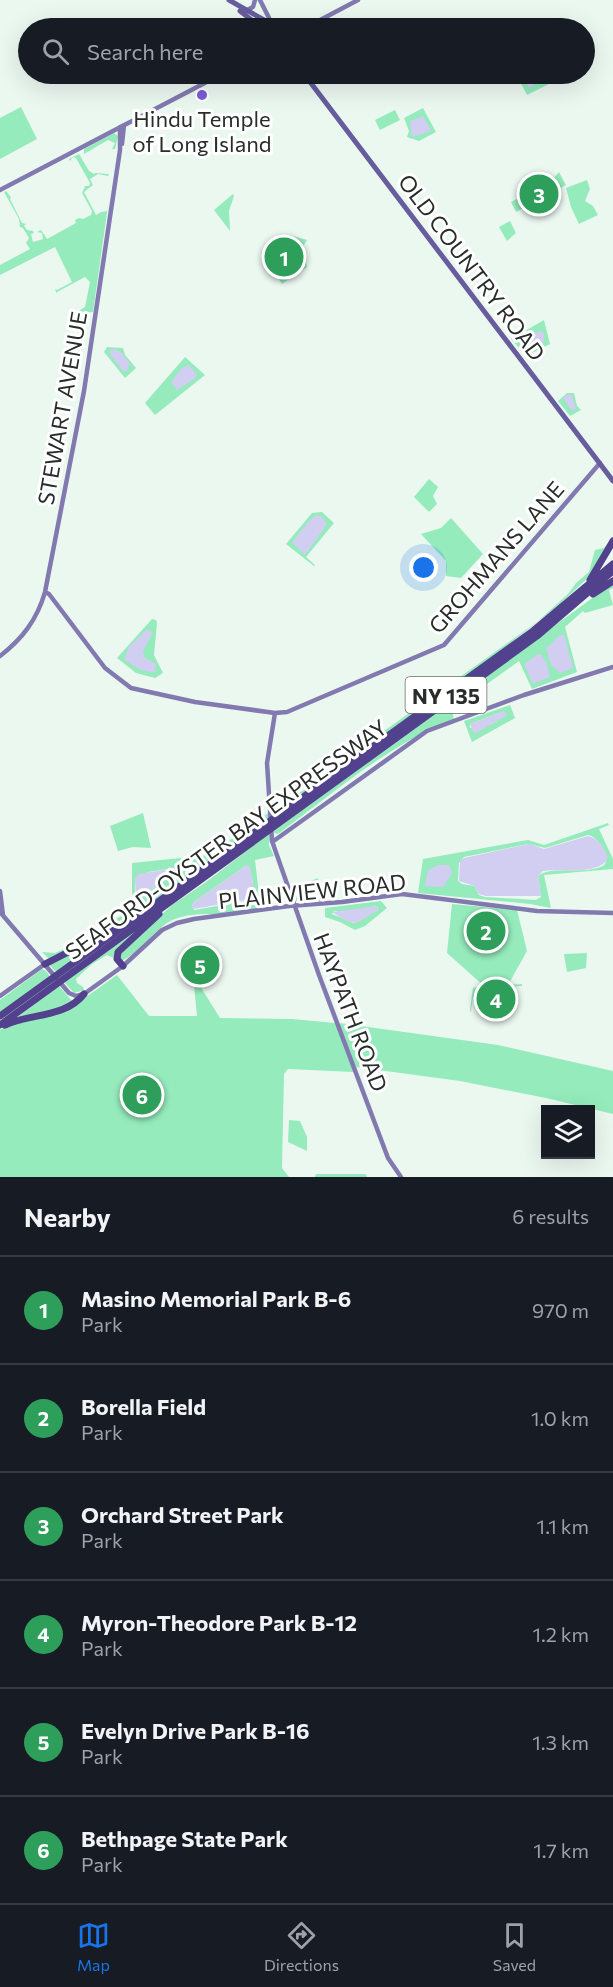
<!DOCTYPE html>
<html lang="en">
<head>
<meta charset="utf-8">
<style>
  body { margin:0; font-family:Commissioner,sans-serif; background:#20242c; color:#f1f3f6 }
  .controls { position:absolute; right:18px; bottom:18px; display:grid; overflow:hidden; border-radius:0px; box-shadow:0 6px 24px #0002 }
  .controls button { width:54px; height:54px; display:grid; place-items:center; padding:0; border:0; border-bottom:2px solid #363941; background:#171b24; color:#f1f3f6; font:30px sans-serif }
  .you { position:absolute; left:424px; top:568px; width:21px; height:21px; margin:-15px; border:4px solid #fff; border-radius:50%; background:#1a73e8; box-shadow:0 0 0 9px #1a73e833 }
  .badge { display:grid; place-items:center; width:39px; height:39px; border-radius:50%; background:#1a73e8; color:#fff; font-size:20px; font-weight:700 }
  .pin { position:absolute; translate:-50% -50%; border:3px solid #fff; box-shadow:0 2px 6px #0006 }
  .list { margin:0; padding:0; list-style:none }
  h2 { display:flex; justify-content:space-between; align-items:center; height:78px; margin:0; padding:0 24px; font-size:26px }
  h2 small { font-size:20px; font-weight:400; color:#9ea1a6 }
  .list li { display:grid; grid-template-columns:39px 1fr auto; gap:18px; align-items:center; box-sizing:border-box; height:108px; padding:0 24px; border-top:2px solid #363941 }
  .list b { display:block; font-size:22px; white-space:nowrap }
  .list p { margin:0; font-size:20px; white-space:nowrap; color:#9ea1a6 }
  .list em { font-size:20px; font-style:normal; color:#9ea1a6 }
  .icon { flex:none; width:33px; height:33px; fill:none; stroke:currentColor; stroke-width:2; stroke-linecap:round; stroke-linejoin:round }
  .map { position:relative; flex:none; width:613px; height:1177px; overflow:hidden }
  .search { position:absolute; background:#171b24; box-shadow:0 6px 24px #0002; left:18px; right:18px; top:18px; height:66px; display:flex; align-items:center; gap:15px; box-sizing:border-box; padding:0 21px; border-radius:33px; color:#9ea1a6; font-size:22px }
  .sheet { height:726px; background:#171b24 }
  nav { display:flex; justify-content:space-around; align-items:center; box-sizing:border-box; height:84px; border-top:2px solid #363941; background:#171b24; font-size:16px; color:#9ea1a6 }
  nav a { display:grid; justify-items:center; gap:3px }
  nav .on { color:#1a73e8 }
  .map>svg:first-child { display:block }
</style>
</head>
<body>
<div class="map">
<svg width="613" height="1177" viewBox="0 0 613 1177">
  <rect width="100%" height="100%" fill="#ebf8f0"/>
  <path fill="#95ebbc" fill-rule="evenodd" d="M516,74h30l5,9 -24,12z
    M21,107l16,32 -37,20v-41z
    M423,108l13,24 -17,9 -12,-4 2,-6 -5,-13z
    M395,110l5,10 -20,10 -5,-10z
    M114,133l4,3 -3,13h-3l3,-6 -7,-3 -24,14v-5z
    M79,154l10,17 5,3 1,-1 14,1 -1,2 -10,-2 -8,5 3,6 -9,7 12,23 5,-3 6,-1 2,-12 -16,113 -14,2 -8,4 -2,-1 16,-10 5,-25 -5,-5 -28,15v2l-2,-5 2,1 15,-8 -17,-35 -55,28v-10l30,-16 -4,-6 3,-5 -6,-10 -3,-1 -1,-8 -15,-27 2,-1 5,6 -1,2 12,24 4,1 -2,2 3,4 6,1 1,2 -3,1 2,8 10,-3 -1,-6 -5,-1 4,-2 6,9 29,-16 -1,-3 4,-2 4,1 8,-4 1,-4 -10,-18 3,-7h4l1,-3 -14,-25 -3,-1 -3,4 -1,-2z
    M559,172l7,13 -50,27 -5,-10 39,-20z
    M587,180l3,9 -5,12 8,5 5,9 -19,9 -8,-17 -5,-19z
    M233,194l1,2 -5,15 1,20 -16,-21z
    M510,221l6,12 -9,8 -8,-14z
    M280,235l13,1 14,4 -5,8 5,19 -25,17 -19,-29z
    M544,320l6,24 -24,12 -15,-17z
    M107,347l16,1 2,7 11,13 -11,10 -21,-26z
    M185,357l20,18 -50,40 -10,-12z
    M567,393h7l3,13 4,4 -11,6 -12,-15z
    M429,479l9,8 -5,9 4,8 -8,8 -15,-15z
    M322,512l12,11 -28,34 9,8 -1,1 -28,-22 26,-31z
    M451,518l32,36 -22,24 -15,-2v-15l-25,-27 20,-6z
    M613,537l-21,37 -33,31 -69,54 -217,158 -1,-8 39,-23 -4,-9c21,-2 37,-24 56,-31l174,-124 31,-28 8,-11 13,-11 6,-22 9,-2z
    M613,583v5l-4,2 4,15 -28,8 -2,-2 -18,16 12,45 -45,17 -13,-28 -67,48 2,11c-66,24 -120,73 -176,114l-4,-1 -1,-3 35,-25z
    M152,619l4,1 1,3 -3,32 9,18 -8,5 -19,-5 -19,-15z
    M510,705l5,13 -43,24 -8,-21zM499,713l7,2 -14,9 -22,4v-4z
    M143,813l8,35 -18,-1 -15,4 -8,-25z
    M268,813l1,7 -140,99 -80,40 -7,-7 13,1 19,-8 58,-36v-46l77,-8zM174,868l2,3 -2,3 -37,25 -2,-3v-17l13,-7z
    M608,823l1,2 -10,4 14,30v10l-69,6 7,33 -21,-4 -112,-11 5,-34 105,-19 16,5zM588,835c11,2 25,24 15,31 -18,9 -52,-1 -65,10l3,21 -5,3 -51,-3 -6,-2 -4,-9 -13,-2 -4,-3 1,-18 5,-6 64,-13 17,4z
    M270,833l-1,12 5,11 -19,4 5,43 -2,5c-7,2 -15,5 -23,5 -22,3 -47,-3 -68,10 -12,8 -36,36 -46,38l-2,-2 2,-7 51,-47 34,-23zM247,865c6,11 8,23 4,35l-57,10 -2,-4 2,-4z
    M318,878l2,23h-24l-5,-12z
    M381,901l6,7 -22,18 -10,4 -15,-8 -15,-5v-9zM377,906l1,4 -24,13 -22,-9 2,-3 10,1z
    M452,904l65,6 10,41 -19,34 14,-1v2l-14,1 1,14 -36,-4 -2,15 -1,-1 3,-23 11,-2 -37,-33z
    M151,919l-37,39 -7,-3 -15,9 -16,15 1,4 6,4 1,3 -10,3 -10,-11z
    M113,931l-56,42 -9,-10z
    M205,953l5,21 -15,9 5,3 20,32 72,1 43,4 19,49 -66,-3 -4,5 -2,94 7,9h-289v-147l6,-4 66,-19 45,-32 32,41h48l-6,-61z
    M587,953l-1,15 -19,4 -3,-18z
    M42,969l4,2 5,7 -51,34v-12z
    M59,986l13,15 -3,4 -54,14z
    M339,1023l159,22 115,26v43l-67,-16 -86,-17 -104,-14z
    M289,1120l11,1 7,16v14l-19,-9z
    M316,1174h50l1,3h-52z"/>
  <path fill="#d2cef1" d="M520,74h19l1,6 -11,8z
    M423,116l8,15 -19,6 -2,-16z
    M539,331l4,1c5,13 -7,17 -17,20l-6,-9 1,-6 10,-1z
    M114,349l8,4 8,11 -3,7h-4l-12,-15 -2,-5z
    M188,365l9,9 -3,5 -17,11 -6,-8 11,-14z
    M569,394l3,1 4,14 -4,2 -9,-13z
    M317,515l4,1 6,8 -22,31 -13,-13c8,-8 15,-22 25,-27z
    M146,630h4l2,4 -9,17 1,6 12,7 -1,8c-12,1 -22,-6 -31,-13l5,-12z
    M560,635h4l9,33 -13,5 -9,-8 -5,-16z
    M538,654l4,1 5,9 3,13 -17,7 -9,-20z
    M504,711l3,2 -3,4 -26,15 -4,2 -4,-10z
    M588,836c12,3 16,12 20,22 -8,18 -49,10 -65,13l-5,5 3,20h-55l-7,-2 -4,-8 -16,-5 1,-20 4,-3 65,-14 15,5z
    M247,865l3,1 4,24 -3,9 -58,10 -1,-3 2,-4z
    M438,865h11l3,8 -9,14 -18,-1 3,-16z
    M175,868l1,3 -2,3 -37,25 -1,-1 -1,-19 3,-5z
    M377,906l1,4 -21,13 -11,-2 -14,-9z"/>
  <g fill="none" stroke-linecap="round" stroke-linejoin="round">
    <path stroke="#8179af" stroke-width="4.5" d="M260,0l13,26
      M247,10l6,-3 2,-7
      M305,28l53,-28
      M122,144l2,-19
      M0,190l222,-116
      M45,592l4,2 56,74 26,20 64,14 80,11 12,-1 157,-67 156,-182
      M0,656c22,-17 37,-36 45,-64l39,-201 36,-241v-23
      M275,713l-8,50 5,78 47,134 69,183 13,19
      M272,841l3,-1 152,-109 97,-36 89,-28
      M0,891l3,24
      M0,912l69,81 7,3 8,-2 39,-28 39,-36 15,-7 17,-4 95,-13 53,-4 60,-8 135,17 76,2
      M0,996l45,-32"/>
    <path stroke="#675c9d" stroke-width="5" d="M229,0l35,20 11,8
      M240,11l22,17
      M304,74l309,407"/>
    <path stroke="#52428d" stroke-width="7" d="M590,580l23,-39
      M593,594l20,-13
      M45,964l82,-42
      M123,966l-6,-7 1,-7 41,-38
      M0,1016l533,-385 80,-67
      M0,1025l537,-389 76,-65
      M5,1025c26,-12 60,-7 79,-31"/>
  </g>
  <circle fill="#795dd7" stroke="#fff" stroke-width="2" cx="202" cy="95" r="6"/>
  <g text-anchor="middle" dominant-baseline="central" stroke-width="6" stroke-linejoin="round" paint-order="stroke">
    <rect fill="#fff" stroke="#686c6a" stroke-width="1.5" x="405.5" y="677" width="81" height="36" rx="4.5"/>
    <g font-size="21" font-weight="bold" fill="#282d2a">
      <text x="446" y="695">NY 135</text>
    </g>
    <g font-size="22" fill="#282d2a" stroke="#fff">
      <text x="202" y="118">Hindu Temple<tspan x="202" dy="25">of Long Island</tspan></text>
    </g>
    <g font-size="22" fill="#282d2a" stroke="#fff">
      <text transform="translate(472 267) rotate(53)">OLD COUNTRY ROAD</text>
      <text transform="translate(62 408) rotate(-80)">STEWART AVENUE</text>
      <text transform="translate(496 557) rotate(-49)">GROHMANS LANE</text>
      <text transform="translate(226 839) rotate(-36)">SEAFORD-OYSTER BAY EXPRESSWAY</text>
      <text transform="translate(312 891) rotate(-6)">PLAINVIEW ROAD</text>
      <text transform="translate(351 1012) rotate(69)">HAYPATH ROAD</text>
    </g>
  </g>
</svg>
<div class="controls">
<button><svg class="icon" aria-label="layers" viewBox="0 0 24 24"><path d="M12 4l9 5-9 5-9-5zM3 14l9 5 9-5"/></svg></button>
</div>
<div class="you"></div>
<div class="pin badge" style="left:284px;top:257px;background:#2e9e5b">1</div>
<div class="pin badge" style="left:486px;top:931px;background:#2e9e5b">2</div>
<div class="pin badge" style="left:539px;top:194px;background:#2e9e5b">3</div>
<div class="pin badge" style="left:496px;top:999px;background:#2e9e5b">4</div>
<div class="pin badge" style="left:200px;top:965px;background:#2e9e5b">5</div>
<div class="pin badge" style="left:142px;top:1095px;background:#2e9e5b">6</div>
<div class="search"><svg class="icon" aria-label="search" viewBox="0 0 24 24"><circle cx="10" cy="10" r="6"/><path d="M15 15l6 6"/></svg>Search here</div>
</div>
<section class="sheet">
<h2>Nearby<small>6 results</small></h2>
<ul class="list">
<li><span class="badge" style="background:#2e9e5b">1</span><div><b>Masino Memorial Park B-6</b><p>Park</p></div><em>970 m</em></li>
<li><span class="badge" style="background:#2e9e5b">2</span><div><b>Borella Field</b><p>Park</p></div><em>1.0 km</em></li>
<li><span class="badge" style="background:#2e9e5b">3</span><div><b>Orchard Street Park</b><p>Park</p></div><em>1.1 km</em></li>
<li><span class="badge" style="background:#2e9e5b">4</span><div><b>Myron-Theodore Park B-12</b><p>Park</p></div><em>1.2 km</em></li>
<li><span class="badge" style="background:#2e9e5b">5</span><div><b>Evelyn Drive Park B-16</b><p>Park</p></div><em>1.3 km</em></li>
<li><span class="badge" style="background:#2e9e5b">6</span><div><b>Bethpage State Park</b><p>Park</p></div><em>1.7 km</em></li>
</ul>
</section>
<nav>
<a class="on"><svg class="icon" aria-label="map" viewBox="0 0 24 24"><path d="M3 6l6-2 6 2 6-2v14l-6 2-6-2-6 2zM9 4v14M15 6v14"/></svg>Map</a>
<a><svg class="icon" aria-label="directions" viewBox="0 0 24 24"><path d="M12 3l9 9-9 9-9-9zM9 14v-3h6M13 9l2 2-2 2"/></svg>Directions</a>
<a><svg class="icon" aria-label="saved" viewBox="0 0 24 24"><path d="M7 4h10v16l-5-4-5 4z"/></svg>Saved</a>
</nav>
</body>
</html>
